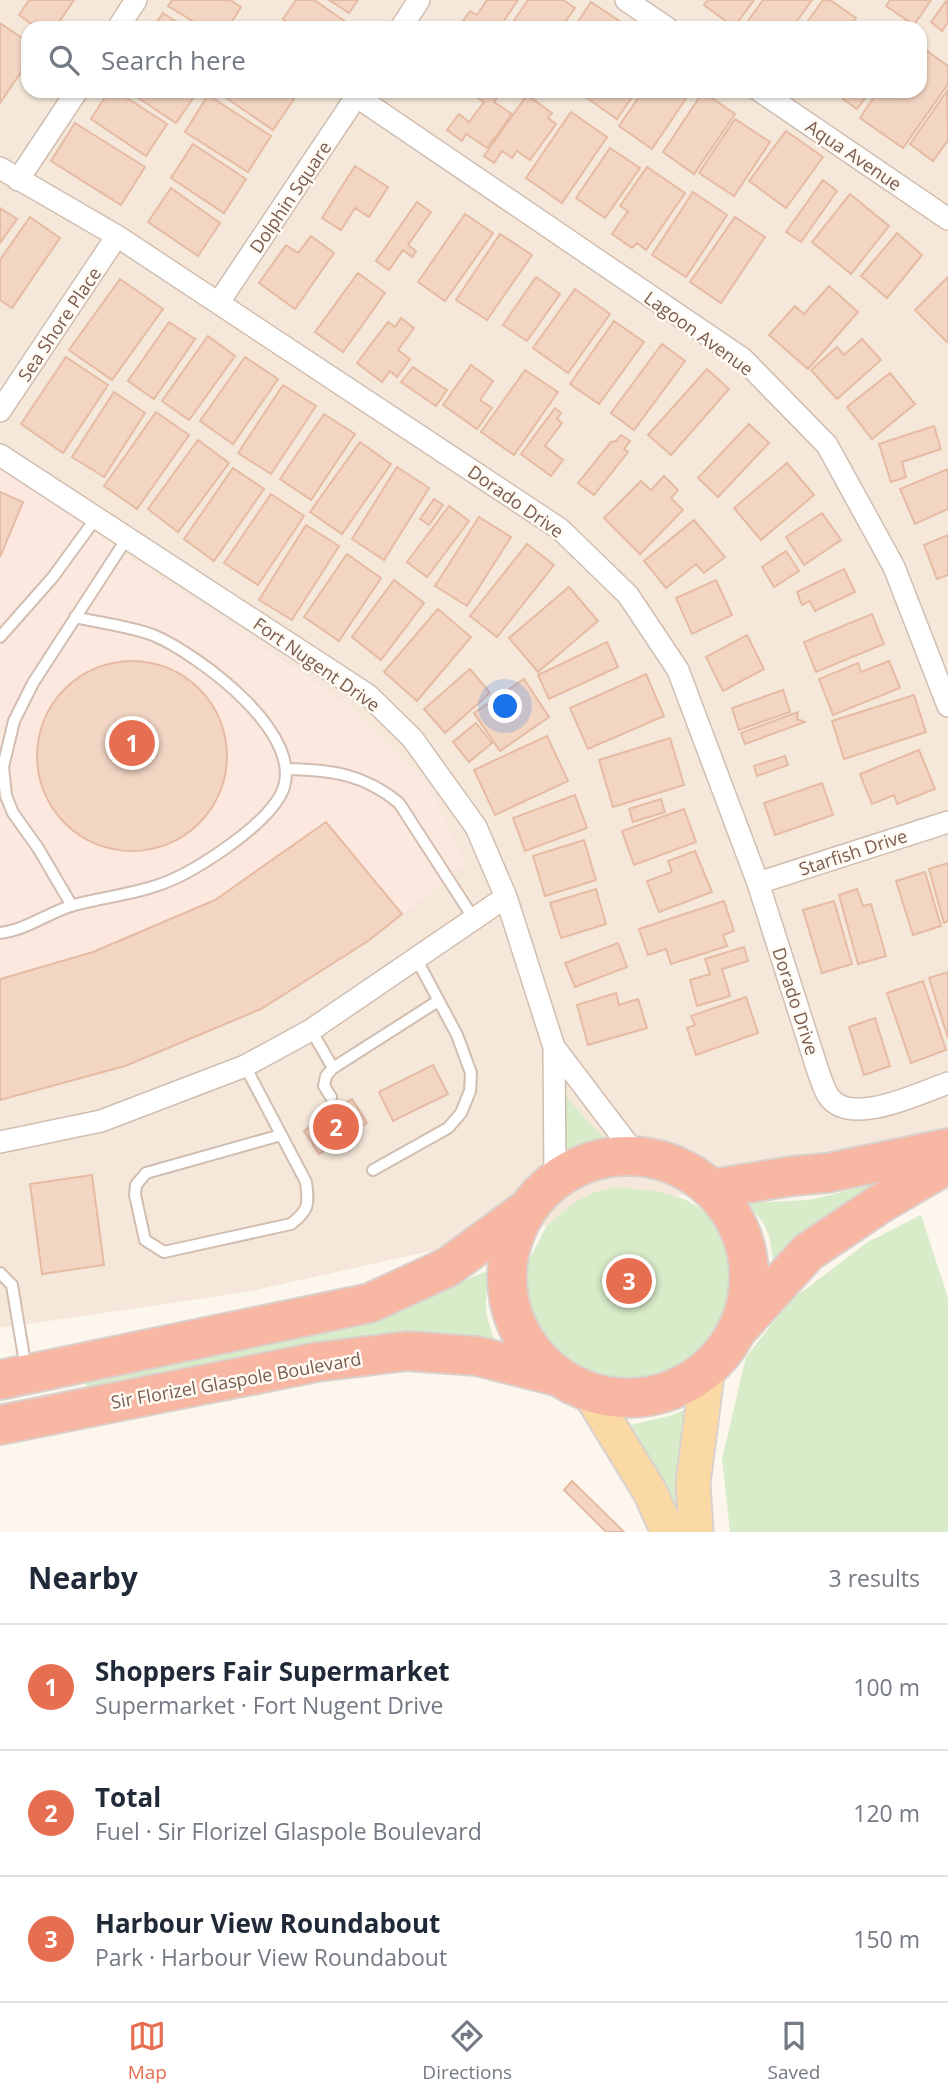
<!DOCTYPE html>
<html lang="en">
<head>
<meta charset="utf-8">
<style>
  body { margin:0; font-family:"Open Sans",sans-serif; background:#f6f6f7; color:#1f2937 }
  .you { position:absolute; left:506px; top:707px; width:24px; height:24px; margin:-18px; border:5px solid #fff; border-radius:50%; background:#1a73e8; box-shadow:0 0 0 10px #1a73e833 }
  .badge { display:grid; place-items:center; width:46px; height:46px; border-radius:50%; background:#e76f51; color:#fff; font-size:23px; font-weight:700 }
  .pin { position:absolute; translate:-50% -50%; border:4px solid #fff; box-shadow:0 2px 7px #0006 }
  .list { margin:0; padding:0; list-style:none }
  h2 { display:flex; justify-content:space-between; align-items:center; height:91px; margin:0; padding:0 28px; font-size:30px }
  h2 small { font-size:23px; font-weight:400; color:#747a83 }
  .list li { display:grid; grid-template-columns:46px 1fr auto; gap:21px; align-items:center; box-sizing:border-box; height:126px; padding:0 28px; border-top:2px solid #e0e1e3 }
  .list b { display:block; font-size:26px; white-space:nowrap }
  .list p { margin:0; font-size:23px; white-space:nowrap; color:#747a83 }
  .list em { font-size:23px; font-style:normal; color:#747a83 }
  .icon { flex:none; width:38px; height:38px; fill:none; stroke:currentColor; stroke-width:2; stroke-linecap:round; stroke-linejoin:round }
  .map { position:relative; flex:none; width:948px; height:1532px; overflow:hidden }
  .search { position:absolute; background:#fff; box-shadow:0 2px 5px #0004; left:21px; right:21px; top:21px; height:77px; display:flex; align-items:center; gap:18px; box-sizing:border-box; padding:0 24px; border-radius:21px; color:#747a83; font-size:26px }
  .sheet { height:469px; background:#fff }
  nav { display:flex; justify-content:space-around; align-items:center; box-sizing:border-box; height:98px; border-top:2px solid #e0e1e3; background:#fff; font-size:19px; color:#747a83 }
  nav a { display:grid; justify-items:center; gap:4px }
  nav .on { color:#e76f51 }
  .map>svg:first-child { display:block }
</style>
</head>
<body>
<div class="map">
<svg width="948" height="1532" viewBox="0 0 948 1532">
  <rect width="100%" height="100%" fill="#fdf6ec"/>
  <path fill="#f5e8da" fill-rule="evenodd" d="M0,0h948v1127l-65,23 -636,142 -247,36zM28,28h892v63h-892z"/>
  <path fill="#fde8e0" d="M0,468l351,239 76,76 39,81 -98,77 -107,68 -136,57 -125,34z"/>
  <path fill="#d8ecc9" d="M564,1093l25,30 28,27c-21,1 -38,4 -56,14z
    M883,1182l-110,79c-4,-31 -5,-37 -29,-58l65,-3z
    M618,1187l42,5 24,7 18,10 22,26 10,27 1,25 -4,23 -21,37 -15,20 -42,17 -45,-2 -40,-20 -17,-17 -25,-39 -2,-36 23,-45 28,-23 20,-10z
    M921,1215l27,83v234h-218l-8,-73 24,-102 45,-57 77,-58z
    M492,1269c-11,32 -7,53 9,83l-411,47 -6,-26 297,-58z
    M698,1403l-17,113 -48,-64 -56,-43 41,19 55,-13z"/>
  <path fill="#f3d5c3" stroke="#e6bba3" stroke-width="2" d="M29,0h45l-19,28h-18l-18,-13z
    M172,0h58l11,7 -13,21h-24l-36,-22z
    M296,0h18l32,22 -4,6h-46l-13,-9z
    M329,0h29l-9,13z
    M487,0h31l-19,28h-35l-4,-3 10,-14 7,4z
    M528,0h35l12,8 -14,20h-52z
    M708,0h46l-20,27 -30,-22z
    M763,0h49l-20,28h-49z
    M823,0h7l26,18 -7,10h-46z
    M890,0h41l-17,25 -28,-19z
    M947,0l1,22 -6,9 -11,-9z
    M591,2l33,22 -3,4h-47z
    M163,13l23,15h-33z
    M0,23l28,19v20l-28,41z
    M920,46l28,20v18l-45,64 -43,-30 18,-27h42z
    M109,91h7l51,33 -21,32 -55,-37z
    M128,91h70l-22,32z
    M216,91h67l11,8 -21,31z
    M479,91h23l-8,11 18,12 -25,34 -21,-14 -4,7 -15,-11 12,-16 10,8 15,-20 -9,-6z
    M587,91h49l-19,28 -33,-23z
    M643,91h48l-39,58 -33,-23z
    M839,91h31l-13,18 -14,-10 2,-4z
    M947,91l1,49 -15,21 -23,-17z
    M703,92l32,22 -41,60 -31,-22z
    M208,95l63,41 -23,36 -63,-40z
    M527,95l25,18 -4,5 8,6 -26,36 -13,-9 -5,7 -10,-7 -8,12 -10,-7z
    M571,112l36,25 -45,66 -36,-25z
    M735,119l35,23 -36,54 -35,-23z
    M75,123l70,44 -24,38 -70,-44z
    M786,131l37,26 -37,51 -37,-27z
    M193,144l53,35 -22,34 -53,-35z
    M610,148l30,20 -35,50 -29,-20z
    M355,166l33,21 -19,30 -14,-9 -14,22 -19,-12z
    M647,167l38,26 -39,57 -9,-7 -5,5 -20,-14 16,-23 -8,-5z
    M823,180l14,11 -36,51 -15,-10z
    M171,188l49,35 -22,33 -50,-34z
    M693,192l34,23 -41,62 -34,-22z
    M850,194l39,32 -38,48 -39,-32z
    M417,202l14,10 -23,33 8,6 -4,6 -9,-7 -14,20 -13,-9z
    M0,208l17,11 -17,24z
    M465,214l28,19 -48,68 -27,-19z
    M30,217l30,21 -48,70 -12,-8v-40z
    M735,217l30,20 -44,66 -31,-21z
    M897,233l25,22 -35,43 -26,-22z
    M500,234l32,21 -45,65 -31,-20z
    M311,236l23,17 -39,56 -36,-26 27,-38 12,8z
    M358,273l27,20 -42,59 -28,-20z
    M536,277l24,17 -33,47 -24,-16z
    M948,277v64l-1,1 -32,-32z
    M120,279l43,30 -51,71 -43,-30z
    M829,286l29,26 -50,57 -39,-34 26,-29 9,8z
    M575,289l35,25 -42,59 -35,-25z
    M401,318l13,10 -16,22 12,9 -13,18 -7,-6 -8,11 -25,-19 31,-41 7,5z
    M614,321l30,21 -45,62 -29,-20z
    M169,322l26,17 -41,60 -26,-18z
    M208,336l27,20 -46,64 -27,-19z
    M862,339l19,21 -44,39 -26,-29 26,-23 7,8z
    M662,344l23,17 -51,69 -23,-17z
    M66,357l42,28 -45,68 -42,-29z
    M245,357l33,22 -45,65 -33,-23z
    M471,365l22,16 -13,19 12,8 -15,21 -34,-24z
    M413,367l34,23 -11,16 -35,-24z
    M707,369l22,20 -58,66 -23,-20z
    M525,370l33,22 -44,63 -33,-23z
    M890,373l25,31 -43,35 -25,-32z
    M283,385l33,21 -45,68 -33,-21z
    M114,392l31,21 -41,64 -32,-20z
    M555,408l6,5 -4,6 5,4 -17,23 18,14 -12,16 -30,-22z
    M156,412l33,23 -52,74 -33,-23z
    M324,414l31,20 -44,66 -31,-21z
    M749,424l20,19 -51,54 -20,-19z
    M934,426l7,23 -39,13 4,15 -15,5 -12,-38z
    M621,435l9,6 -6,8 4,3 -34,43 -16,-12 33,-41 5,-1z
    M198,440l31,23 -51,69 -30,-23z
    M360,442l31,22 -49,70 -32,-22z
    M787,463l27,32 -53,45 -27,-32z
    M397,467l32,21 -45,72 -32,-21z
    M233,468l31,21 -50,72 -30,-22z
    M948,469v40l-33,15 -15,-35z
    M664,476l14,14 -7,8 12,12 -43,44 -36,-36 37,-37 10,9z
    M0,492l23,10 -23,55z
    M271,494l33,22 -46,69 -34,-22z
    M434,499l9,6 -14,20 -9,-6z
    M449,506l20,15 -42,56 -20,-15z
    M822,513l19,27 -37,25 -18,-28z
    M479,517l32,20 -44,69 -32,-20z
    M694,520l31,37 -21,16 -8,-9 -30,24 -22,-27z
    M306,525l33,21 -47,74 -33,-20z
    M948,535v40l-11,4 -13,-34z
    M527,544l27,21 -57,72 -27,-21z
    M786,551l13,20 -25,16 -12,-20z
    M347,554l34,24 -42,63 -35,-24z
    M844,569l11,23 -40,19 -5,-10 -8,4 -5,-13z
    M394,580l30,23 -43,57 -29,-23z
    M716,580l16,35 -40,19 -16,-36z
    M569,587l29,34 -60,51 -29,-34z
    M438,609l33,28 -54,64 -33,-29z
    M872,614l12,30 -68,28 -12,-30z
    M747,635l17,34 -41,22 -17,-34z
    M607,642l11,25 -69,32 -11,-24z
    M37 756a95 95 0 1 1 190 0a95 95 0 1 1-190 0Z
    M889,661l11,27 -67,27 -14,-36 39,-16 3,9z
    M470,669l20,24 -45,40 -21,-24z
    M646,674l18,42 -76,33 -18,-41z
    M524,679l25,38 -49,34 -26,-38z
    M783,690l7,22 -51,18 -7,-22z
    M914,695l12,37 -82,27 -12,-38z
    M798,712l-1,7 8,3 -60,22 -4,-11z
    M476,723l16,20 -23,19 -16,-20z
    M547,736l21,45 -73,34 -21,-45z
    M670,738l14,47 -71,22 -14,-47z
    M919,750l16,39 -38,15 -3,-9 -22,9 -12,-30z
    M785,756l3,9 -31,11 -3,-10z
    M822,783l11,32 -58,20 -11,-32z
    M575,795l12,33 -62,23 -12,-33z
    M661,799l4,13 -32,10 -4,-13z
    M684,809l12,33 -62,23 -12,-34z
    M326,822l76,92 -34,27 -107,68 -136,57 -125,34v-121l93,-27 122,-52z
    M584,840l12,40 -51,16 -12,-40z
    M695,851l17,41 -53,20 -12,-31 25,-9 -4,-11z
    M948,863v58l-4,2 -15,-54z
    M925,872l16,54 -28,9 -17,-54z
    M596,889l10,35 -45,14 -11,-35z
    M857,889l6,17 8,-2 15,52 -28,8 -19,-69z
    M724,901l10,30 -11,4 4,11 -56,18 -5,-15 -18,6 -9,-26z
    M834,901l18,63 -30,9 -19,-63z
    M618,943l9,24 -52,20 -10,-24z
    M744,947l4,14 -26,8 8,27 -33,10 -7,-26 20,-6 -5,-15z
    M948,972v66l-19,-60z
    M923,981l23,69 -35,13 -24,-70z
    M616,993l3,12 19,-6 9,29 -59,17 -11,-40z
    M746,997l12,36 -62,22 -9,-27 8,-3 -4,-9z
    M875,1018l15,48 -26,9 -15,-48z
    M433,1065l15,29 -55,27 -14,-29z
    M352,1099l15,24 -48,31 -15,-23z
    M92,1175l12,90 -62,9 -12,-90z
    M572,1481l52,51h-18l-42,-42z"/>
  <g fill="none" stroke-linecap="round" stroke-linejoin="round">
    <g stroke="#d1beb0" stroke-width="14">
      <path id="lane" d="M0,637l53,-60 43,-59
        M287,769c45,1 77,5 112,34l75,116
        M72,906l-34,-58 -25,-35 -7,-17 -3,-29 11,-46 19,-38 94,-145
        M0,933c27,-3 49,-21 74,-28 26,-7 53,-10 78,-18 37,-10 109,-58 128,-91 33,-58 -82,-142 -127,-161 -24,-9 -53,-12 -78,-18
        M311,1030l22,38
        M245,1066l61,116c3,23 3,28 -15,42l-127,28 -19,-12 -10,-45 1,-10 10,-12 135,-38
        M331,1097l-7,-11 2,-10 7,-8 105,-67
        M373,1170l75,-42 13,-15 9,-22 1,-18 -14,-38 -40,-75
        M0,1273l12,12 14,84"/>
    </g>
    <g stroke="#d1beb0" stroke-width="24">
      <path id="street" d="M626,0l41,28
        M118,28l18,-28
        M401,28l18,-28
        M760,91l188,128
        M356,96l387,263 84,86 67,122 54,139
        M0,168l117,68 443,293 68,66 50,75 80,213 60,188c3,8 6,19 11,26 22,30 91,-4 119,-14
        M18,180l59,-89
        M219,302l141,-211
        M0,411l117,-175
        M0,455l368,240 44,43 64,89 30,70 48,150 1,133
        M758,883l190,-61
        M554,1047l82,108
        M0,1142l101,-21 144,-55 66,-36 195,-133"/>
    </g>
    <g stroke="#dad1cd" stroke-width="37">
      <path id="primary" d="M589,1392l61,100 18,40
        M696,1532l-3,-49 15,-116"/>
    </g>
    <g stroke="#dad1cd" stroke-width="42">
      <path id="highway" d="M507 1277a121 121 0 1 1 242 0a121 121 0 1 1-242 0Z
        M712,1189l80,-13 35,-3 121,-25
        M739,1328l69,-76 73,-49 67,-39
        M0,1380l370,-77 78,-36 79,-58
        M0,1425l317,-63 90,-11 70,5 79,20"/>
    </g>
    <use href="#lane" stroke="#fff" stroke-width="10"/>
    <use href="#street" stroke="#fff" stroke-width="21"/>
    <use href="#primary" stroke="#fbd9a5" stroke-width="33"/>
    <use href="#highway" stroke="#f7b7a3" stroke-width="38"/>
  </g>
  <g text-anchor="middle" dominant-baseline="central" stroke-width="5" stroke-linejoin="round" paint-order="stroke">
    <g font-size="18" fill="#7a5c4d" stroke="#fffaf3">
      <text transform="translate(854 155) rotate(34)">Aqua Avenue</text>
      <text transform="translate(290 197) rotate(-56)">Dolphin Square</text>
      <text transform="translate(59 324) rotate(-56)">Sea Shore Place</text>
      <text transform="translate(699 333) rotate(36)">Lagoon Avenue</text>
      <text transform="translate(516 501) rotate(35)">Dorado Drive</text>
      <text transform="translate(317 664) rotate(35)">Fort Nugent Drive</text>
      <text transform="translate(853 852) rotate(-18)">Starfish Drive</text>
      <text transform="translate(796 1001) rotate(72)">Dorado Drive</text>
      <text transform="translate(236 1380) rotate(-10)">Sir Florizel Glaspole Boulevard</text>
    </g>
  </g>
</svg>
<div class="you"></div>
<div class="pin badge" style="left:132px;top:743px">1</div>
<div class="pin badge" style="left:336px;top:1127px">2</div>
<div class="pin badge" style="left:629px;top:1281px">3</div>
<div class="search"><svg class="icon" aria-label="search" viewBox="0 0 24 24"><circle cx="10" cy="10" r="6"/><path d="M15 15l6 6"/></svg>Search here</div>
</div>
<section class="sheet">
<h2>Nearby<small>3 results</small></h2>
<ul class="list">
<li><span class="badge">1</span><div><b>Shoppers Fair Supermarket</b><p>Supermarket · Fort Nugent Drive</p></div><em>100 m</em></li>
<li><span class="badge">2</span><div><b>Total</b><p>Fuel · Sir Florizel Glaspole Boulevard</p></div><em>120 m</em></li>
<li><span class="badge">3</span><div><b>Harbour View Roundabout</b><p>Park · Harbour View Roundabout</p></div><em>150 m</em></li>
</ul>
</section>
<nav>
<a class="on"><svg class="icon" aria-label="map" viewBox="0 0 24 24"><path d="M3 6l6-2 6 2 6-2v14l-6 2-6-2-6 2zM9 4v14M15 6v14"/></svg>Map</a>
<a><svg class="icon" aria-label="directions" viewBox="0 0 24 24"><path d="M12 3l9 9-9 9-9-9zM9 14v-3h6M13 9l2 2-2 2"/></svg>Directions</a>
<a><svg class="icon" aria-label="saved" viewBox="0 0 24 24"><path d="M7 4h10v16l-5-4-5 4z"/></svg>Saved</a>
</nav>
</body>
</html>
